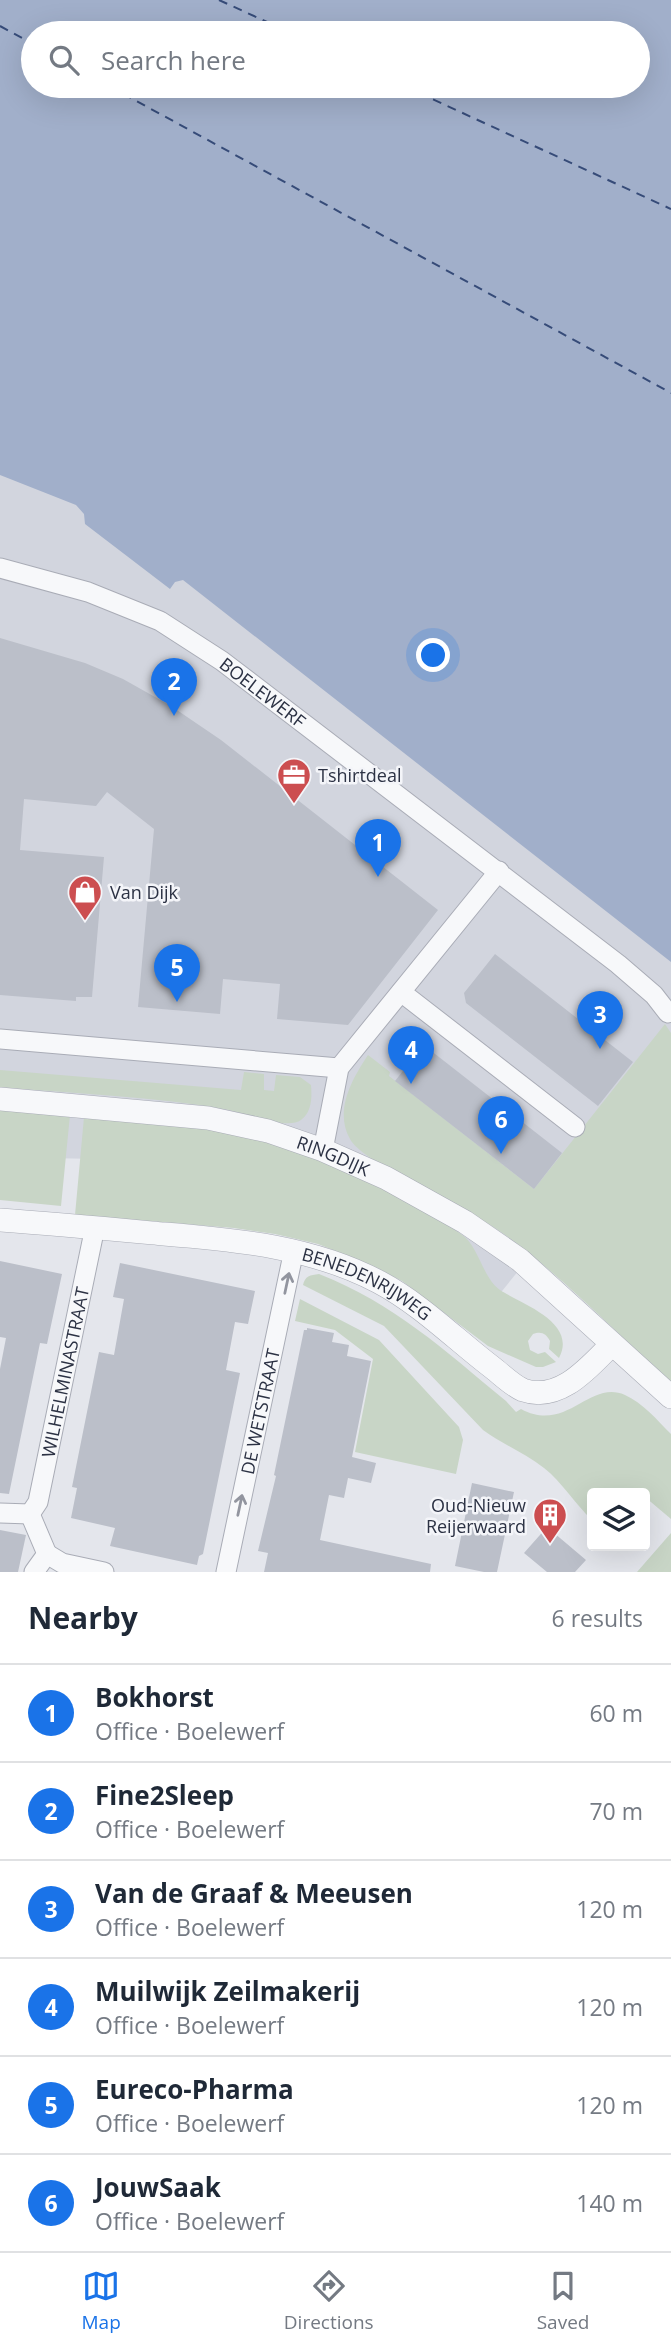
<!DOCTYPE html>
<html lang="en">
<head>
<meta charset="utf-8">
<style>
  body { margin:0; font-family:"Open Sans",sans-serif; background:#f2f2f3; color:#1f2937 }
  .controls { position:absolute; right:21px; bottom:21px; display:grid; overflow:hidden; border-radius:7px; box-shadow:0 7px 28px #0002 }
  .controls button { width:63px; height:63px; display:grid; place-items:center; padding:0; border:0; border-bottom:2px solid #e0e1e3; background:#fff; color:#1f2937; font:35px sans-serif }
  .you { position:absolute; left:434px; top:656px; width:24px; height:24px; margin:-18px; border:5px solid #fff; border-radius:50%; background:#1a73e8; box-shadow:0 0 0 10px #1a73e833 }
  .badge { display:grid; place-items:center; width:46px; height:46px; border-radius:50%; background:#1a73e8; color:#fff; font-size:23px; font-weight:700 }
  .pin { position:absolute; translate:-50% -58px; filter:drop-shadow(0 2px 4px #0008) }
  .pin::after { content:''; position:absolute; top:37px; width:24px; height:21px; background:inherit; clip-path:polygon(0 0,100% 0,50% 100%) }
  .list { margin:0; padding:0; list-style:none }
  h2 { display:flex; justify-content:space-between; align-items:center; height:91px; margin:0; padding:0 28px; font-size:30px }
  h2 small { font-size:23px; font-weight:400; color:#747a83 }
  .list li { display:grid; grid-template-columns:46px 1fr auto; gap:21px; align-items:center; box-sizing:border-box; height:98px; padding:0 28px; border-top:2px solid #e0e1e3 }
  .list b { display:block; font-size:26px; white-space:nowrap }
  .list p { margin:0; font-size:23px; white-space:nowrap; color:#747a83 }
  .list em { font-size:23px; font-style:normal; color:#747a83 }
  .icon { flex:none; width:38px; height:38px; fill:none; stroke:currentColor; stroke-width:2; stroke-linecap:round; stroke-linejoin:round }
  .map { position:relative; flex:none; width:671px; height:1572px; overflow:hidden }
  .search { position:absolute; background:#fff; box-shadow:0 7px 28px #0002; left:21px; right:21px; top:21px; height:77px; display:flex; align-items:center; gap:18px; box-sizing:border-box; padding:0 24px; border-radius:38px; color:#747a83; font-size:26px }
  .sheet { height:679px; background:#fff }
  nav { display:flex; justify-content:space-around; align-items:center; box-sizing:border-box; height:98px; border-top:2px solid #e0e1e3; background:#fff; font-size:19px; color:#747a83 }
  nav a { display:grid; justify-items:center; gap:4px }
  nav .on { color:#1a73e8 }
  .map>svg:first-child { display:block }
</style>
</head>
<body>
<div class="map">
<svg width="671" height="1572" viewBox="0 0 671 1572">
  <rect width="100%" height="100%" fill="#e4e6ec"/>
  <path fill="#d2d5de" d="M0,437l671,488v158l-182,224 -344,-147 -145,-3z"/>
  <path fill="#c8d5c6" d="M665,1024l6,9v349c-54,-48 -105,-102 -163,-145 -16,-12 -34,-21 -50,-31 -24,-15 -97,-46 -108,-67 -16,-28 2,-60 18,-84l22,17 -1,4 145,113z
    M0,1070l241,20 3,-18 20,2v16l10,1 2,-16 24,2 11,8c1,12 1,27 -10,35 -13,10 -56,-6 -72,-10 -75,-14 -153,-16 -229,-23z
    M0,1109l70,6 -9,91 -61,-6z
    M84,1117c41,4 82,6 122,12 84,12 186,56 255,105 18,12 21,43 39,56 21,14 78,32 59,68l-10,-9 1,-8c-4,-8 -9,-10 -17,-7l-5,7 2,9 8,4 7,-2 11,10 -13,5h-7l-48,-21 -86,-65 -34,-17 -50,-20 -43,-10 -41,-6 -159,-13z
    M319,1274c76,30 125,76 187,127l10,11 5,-3c46,25 68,-30 104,-14 18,8 32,25 46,39v85l-26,-22v-4h-53v27c-17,-16 -30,-38 -48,-52 -19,-15 -42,-24 -61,-38l-99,-104 -81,-41c2,-9 7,-10 16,-11z
    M300,1299l79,41 80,87 4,13 -7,34 -101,-22 18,-93 -38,-29 -40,-9z
    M671,1533v39h-34z"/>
  <path fill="#a1afca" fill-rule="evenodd" d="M0,0h671v962l-488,-382 -8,2 -5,7 -85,-65 -1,-10 -8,-9 -76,-30zM33,33h605v53h-605z"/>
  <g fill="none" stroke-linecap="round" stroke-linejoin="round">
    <path stroke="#364b78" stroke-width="2" stroke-dasharray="9 7" stroke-linecap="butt" d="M219,0l72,33
      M0,26l33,18
      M109,86l562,307
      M404,86l267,123"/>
  </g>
  <path fill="#bbbfc9" d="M0,638l85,25 38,16 48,27 50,34 217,170 -90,115 -71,-6 3,-35 -57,-5 -3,35 -82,-7 16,-178 -47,-37 -11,14 -72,-7 -4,51 84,7 -12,140h-16v4l-76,-6z
    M495,954l138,108 -35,44 -132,-103 -2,-10z
    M415,1048l9,8 6,-6 132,103 -28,36 -139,-108 11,-14 -3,-3z
    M0,1261l62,13 -15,70 -7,-1 -31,151 -9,-1v-124l6,-31 -6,-1z
    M120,1263l135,28 -7,33 -13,-2 -9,48 14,3 -37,181 -4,2 -2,9 -87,-19 5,-18 -44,-10 6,-30 -5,-1 27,-135 15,3 10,-56 -11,-2z
    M307,1328l27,5 -2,9 17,3 -2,11 24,5 -19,96 24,6 -5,20 -23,-5 -4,20 -15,-3 -9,45 111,24 -1,8h-166l4,-19 -10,-2 18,-75 -2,-1 30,-145h3z
    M472,1483l42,9 -17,80h-13l-29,-6z
    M547,1527l39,33 -11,12h-28l-23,-19z
    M0,1530l26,5 -8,37h-18z"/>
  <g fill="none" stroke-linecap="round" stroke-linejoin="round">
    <g stroke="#a9acb6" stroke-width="21">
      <g id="minor">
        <path id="s1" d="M0,568l88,24 72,29 62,40 396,303 36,31 14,18"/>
        <path d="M401,992l174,135"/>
        <path d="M0,1039l339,29"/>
        <path d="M323,1150l16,-82 160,-197"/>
        <path d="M0,1513l30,1"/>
        <path id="s2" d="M30,1514l8,-12 57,-275"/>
        <path d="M30,1514l17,40"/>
        <path d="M47,1554l15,9 42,9"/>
        <path d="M34,1572l13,-18"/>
        <path id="s3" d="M226,1572l68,-322"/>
      </g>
    </g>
    <g stroke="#a9acb6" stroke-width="24">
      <g id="tertiary">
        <path id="s4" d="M0,1099l208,19 60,13 55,19 63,28 79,44 55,38 151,137"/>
        <path id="s5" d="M0,1220c55,4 109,9 164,14 75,6 148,13 215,48 43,23 77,58 114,86 9,7 20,18 30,22 37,13 67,-24 89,-46"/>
      </g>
    </g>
    <use href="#minor" stroke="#f7f8fa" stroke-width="19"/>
    <use href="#tertiary" stroke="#f7f8fa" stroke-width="23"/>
  </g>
  <defs><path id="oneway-shaft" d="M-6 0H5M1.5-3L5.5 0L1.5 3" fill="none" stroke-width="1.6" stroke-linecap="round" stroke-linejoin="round" transform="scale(1.75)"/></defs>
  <g stroke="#92959f">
    <use href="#oneway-shaft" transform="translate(287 1283) rotate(-78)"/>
    <use href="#oneway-shaft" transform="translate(240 1505) rotate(-78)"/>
  </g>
  <defs>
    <g id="office-pin" transform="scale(1.75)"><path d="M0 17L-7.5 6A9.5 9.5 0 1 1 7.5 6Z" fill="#cc4e50" stroke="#f4f5f9"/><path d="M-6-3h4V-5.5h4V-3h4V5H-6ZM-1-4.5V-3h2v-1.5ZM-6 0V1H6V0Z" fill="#fff"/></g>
    <g id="shop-pin" transform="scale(1.75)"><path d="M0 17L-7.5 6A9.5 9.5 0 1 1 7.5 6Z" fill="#cc4e50" stroke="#f4f5f9"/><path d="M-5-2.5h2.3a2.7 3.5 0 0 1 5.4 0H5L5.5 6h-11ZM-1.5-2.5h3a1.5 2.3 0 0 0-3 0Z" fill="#fff"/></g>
    <g id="building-pin" transform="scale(1.75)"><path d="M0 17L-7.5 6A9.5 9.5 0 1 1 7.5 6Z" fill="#cc4e50" stroke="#f4f5f9"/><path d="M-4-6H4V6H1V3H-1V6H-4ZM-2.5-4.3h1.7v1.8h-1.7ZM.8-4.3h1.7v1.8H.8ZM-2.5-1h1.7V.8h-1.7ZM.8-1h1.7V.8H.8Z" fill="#fff"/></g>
  </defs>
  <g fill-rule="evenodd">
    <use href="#office-pin" x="294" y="775"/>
    <use href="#shop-pin" x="85" y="892"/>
    <use href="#building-pin" x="550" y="1515"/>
  </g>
  <g text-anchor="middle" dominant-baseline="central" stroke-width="5" stroke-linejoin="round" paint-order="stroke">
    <g font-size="18" fill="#2c3244" stroke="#f4f5f9">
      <text stroke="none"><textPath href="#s1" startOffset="294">BOELEWERF</textPath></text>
      <text stroke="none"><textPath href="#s4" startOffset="340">RINGDIJK</textPath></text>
      <text stroke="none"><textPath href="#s5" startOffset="376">BENEDENRIJWEG</textPath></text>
      <text stroke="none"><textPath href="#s2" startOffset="147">WILHELMINASTRAAT</textPath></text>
      <text stroke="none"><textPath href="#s3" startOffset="164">DE WETSTRAAT</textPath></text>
    </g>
    <g font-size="18" fill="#2c3244" stroke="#f4f5f9" text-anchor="start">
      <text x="318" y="775">Tshirtdeal</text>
      <text x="110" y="892">Van Dijk</text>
      <text x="526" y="1505" text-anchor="end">Oud-Nieuw<tspan x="526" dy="21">Reijerwaard</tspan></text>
    </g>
  </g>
</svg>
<div class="controls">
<button><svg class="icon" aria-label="layers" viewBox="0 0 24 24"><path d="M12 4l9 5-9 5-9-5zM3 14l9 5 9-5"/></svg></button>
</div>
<div class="you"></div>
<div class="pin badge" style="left:378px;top:877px">1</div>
<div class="pin badge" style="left:174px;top:716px">2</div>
<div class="pin badge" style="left:600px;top:1049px">3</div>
<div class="pin badge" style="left:411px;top:1084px">4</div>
<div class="pin badge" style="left:177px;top:1002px">5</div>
<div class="pin badge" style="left:501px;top:1154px">6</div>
<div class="search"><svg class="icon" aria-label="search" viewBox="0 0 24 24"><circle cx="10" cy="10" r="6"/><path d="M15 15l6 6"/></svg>Search here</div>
</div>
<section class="sheet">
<h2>Nearby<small>6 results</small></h2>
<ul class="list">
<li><span class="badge">1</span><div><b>Bokhorst</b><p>Office · Boelewerf</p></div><em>60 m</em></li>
<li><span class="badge">2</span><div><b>Fine2Sleep</b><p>Office · Boelewerf</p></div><em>70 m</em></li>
<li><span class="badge">3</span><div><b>Van de Graaf &amp; Meeusen</b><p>Office · Boelewerf</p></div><em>120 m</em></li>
<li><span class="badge">4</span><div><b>Muilwijk Zeilmakerij</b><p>Office · Boelewerf</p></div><em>120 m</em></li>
<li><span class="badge">5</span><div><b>Eureco-Pharma</b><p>Office · Boelewerf</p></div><em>120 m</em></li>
<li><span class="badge">6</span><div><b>JouwSaak</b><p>Office · Boelewerf</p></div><em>140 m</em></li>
</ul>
</section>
<nav>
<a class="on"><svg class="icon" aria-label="map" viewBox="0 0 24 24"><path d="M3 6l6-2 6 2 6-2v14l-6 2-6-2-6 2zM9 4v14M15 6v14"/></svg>Map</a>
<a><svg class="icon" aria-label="directions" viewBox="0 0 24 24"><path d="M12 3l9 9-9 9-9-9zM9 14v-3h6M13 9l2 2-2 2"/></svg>Directions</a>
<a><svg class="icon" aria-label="saved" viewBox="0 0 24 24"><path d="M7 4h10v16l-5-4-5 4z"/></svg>Saved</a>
</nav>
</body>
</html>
